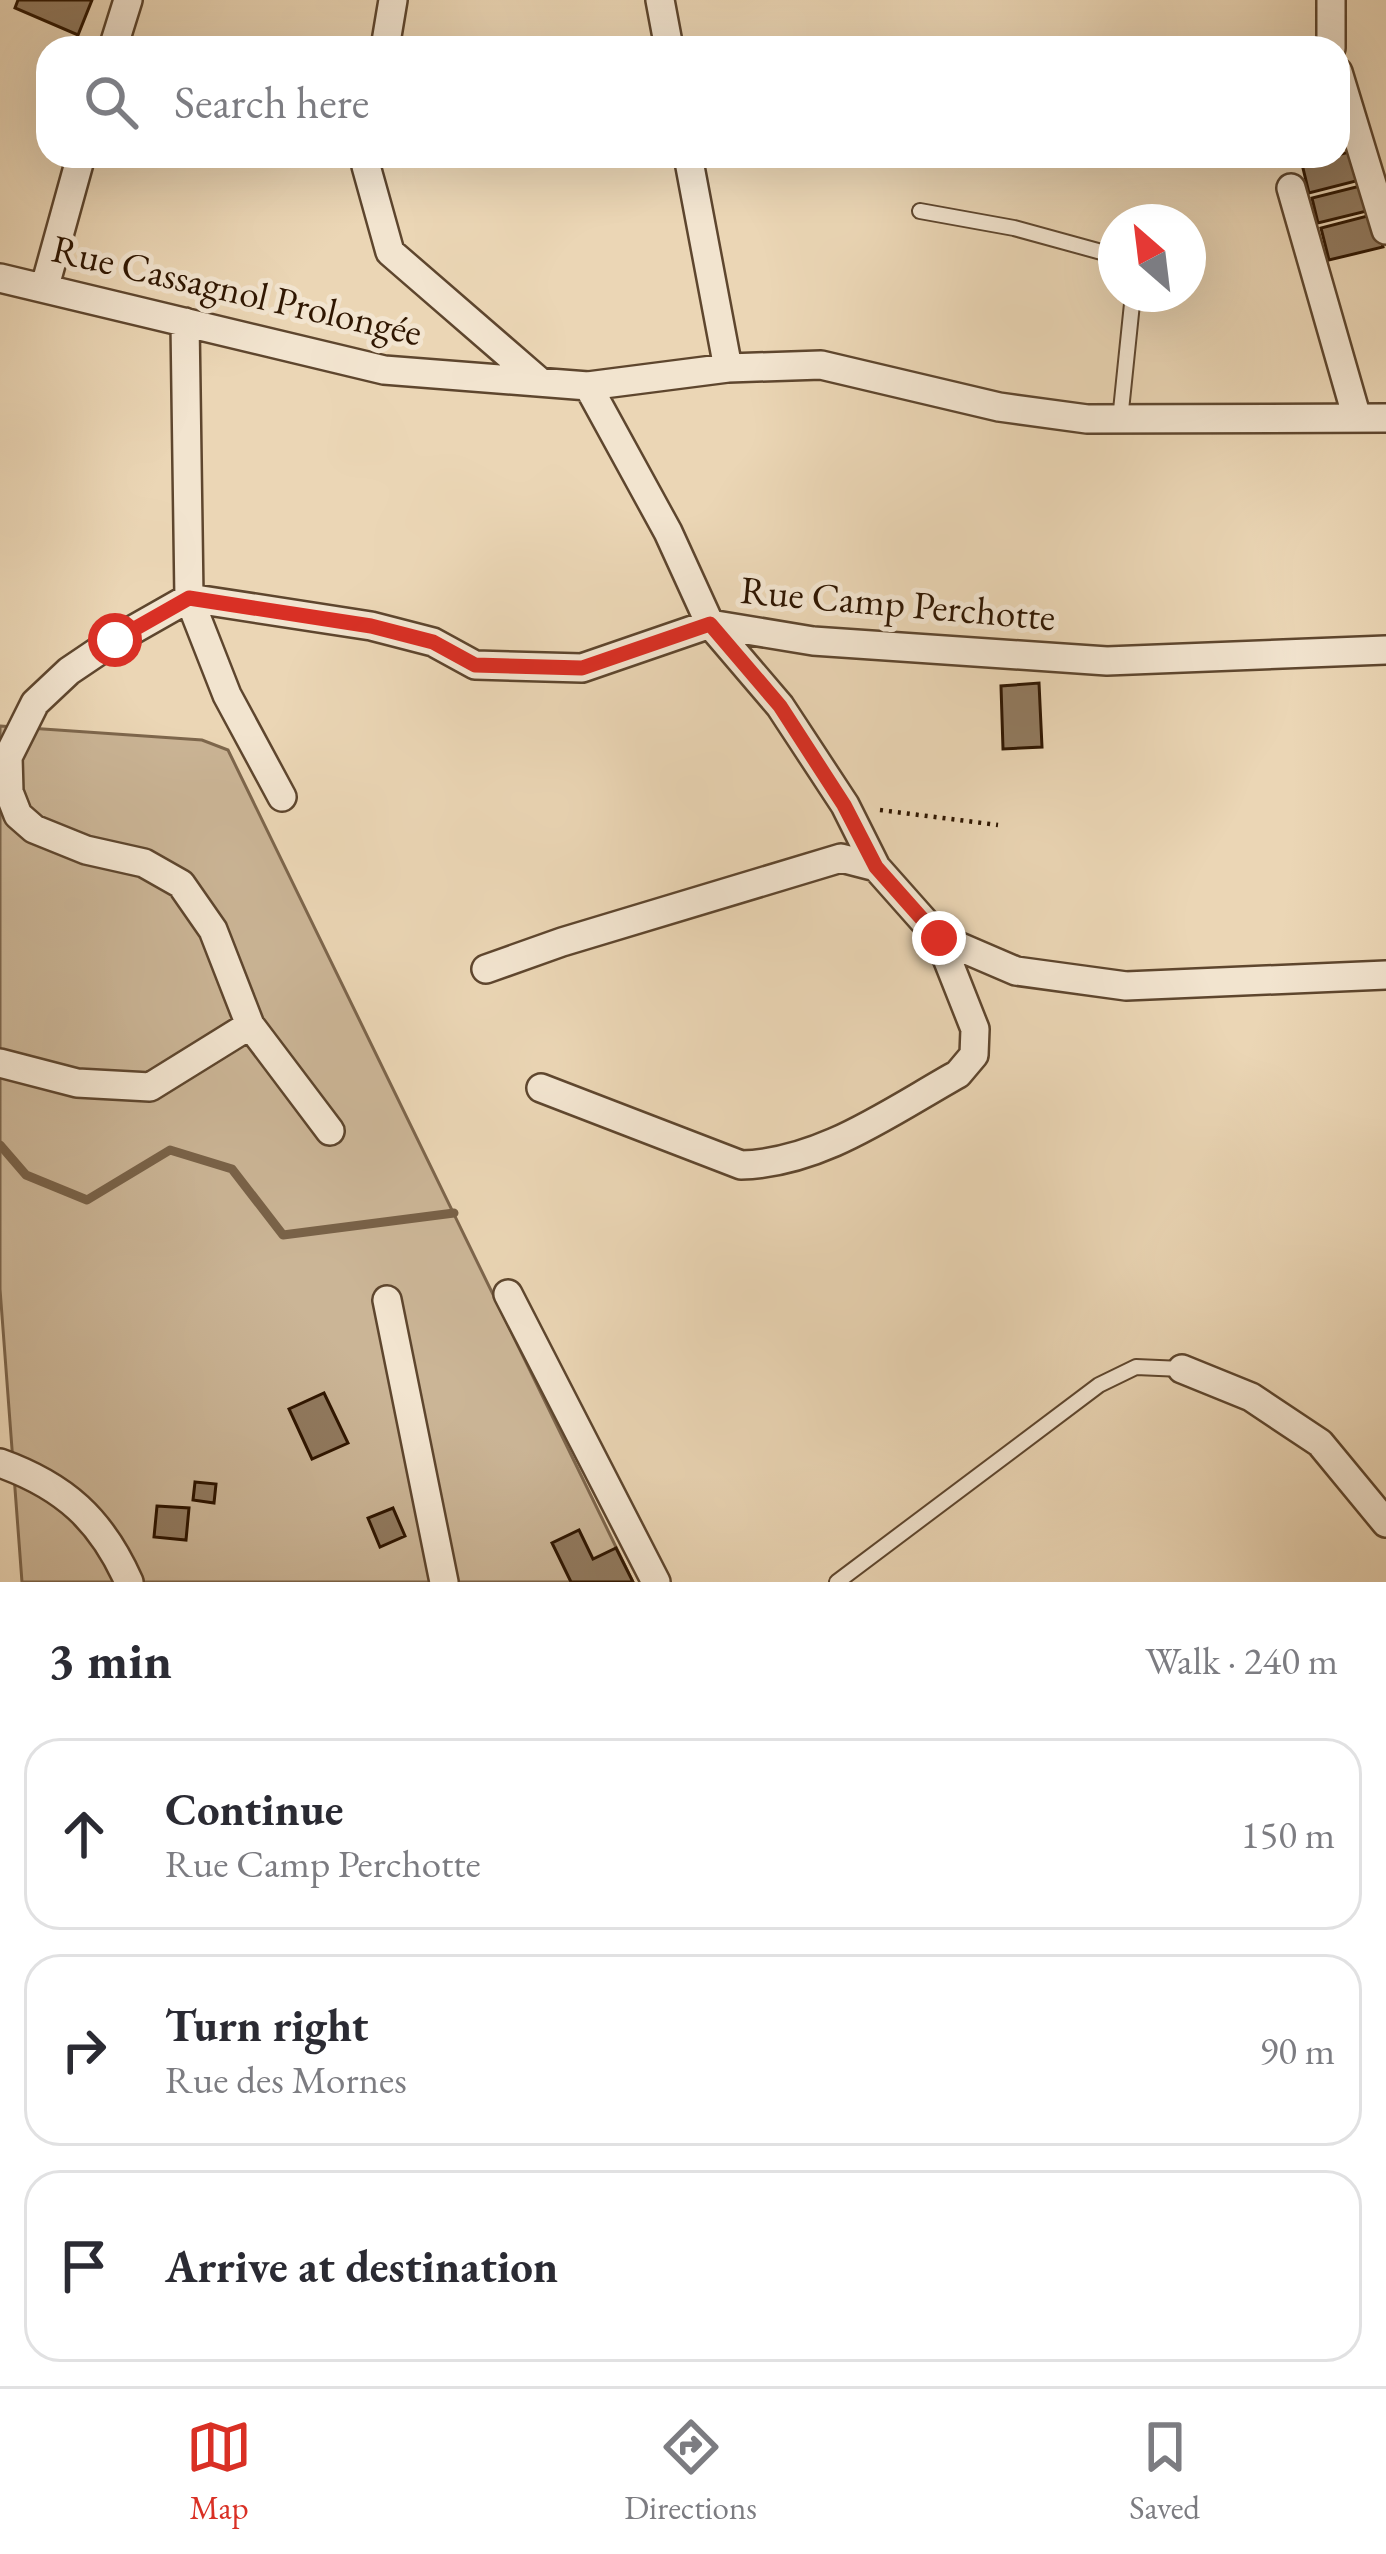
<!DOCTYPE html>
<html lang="en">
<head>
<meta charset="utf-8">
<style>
  body { margin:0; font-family:"EB Garamond",serif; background:#f2f2f3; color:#2b2b33 }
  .compass { position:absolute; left:1098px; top:204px; width:108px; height:108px; border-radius:50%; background:#fff; box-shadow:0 12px 48px #0002; rotate:332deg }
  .stop { position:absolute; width:36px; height:36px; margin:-27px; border:9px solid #d93025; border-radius:50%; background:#fff }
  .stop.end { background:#d93025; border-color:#fff; box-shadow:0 3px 12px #0008 }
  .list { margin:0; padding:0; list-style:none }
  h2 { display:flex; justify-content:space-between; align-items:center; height:156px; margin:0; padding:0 48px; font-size:51px }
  h2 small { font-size:39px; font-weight:400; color:#7c7c81 }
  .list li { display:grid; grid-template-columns:78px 1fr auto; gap:36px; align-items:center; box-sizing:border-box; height:192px; margin:0 24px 24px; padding:0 24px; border:3px solid #e1e1e2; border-radius:36px }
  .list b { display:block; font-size:45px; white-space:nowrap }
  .list p { margin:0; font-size:39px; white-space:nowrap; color:#7c7c81 }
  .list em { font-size:39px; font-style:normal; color:#7c7c81 }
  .icon { flex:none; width:66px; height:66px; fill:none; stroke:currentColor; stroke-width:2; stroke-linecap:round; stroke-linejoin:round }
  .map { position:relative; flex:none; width:1386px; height:1582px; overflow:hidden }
  .search { position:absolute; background:#fff; box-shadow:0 12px 48px #0002; left:36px; right:36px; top:36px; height:132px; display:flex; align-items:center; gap:30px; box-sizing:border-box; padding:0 42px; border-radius:36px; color:#7c7c81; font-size:45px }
  .sheet { height:804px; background:#fff }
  nav { display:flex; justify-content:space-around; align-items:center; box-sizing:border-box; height:168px; border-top:3px solid #e1e1e2; background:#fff; font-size:33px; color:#7c7c81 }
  nav a { display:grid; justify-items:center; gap:6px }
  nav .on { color:#d93025 }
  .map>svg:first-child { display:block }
</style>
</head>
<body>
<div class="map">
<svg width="1386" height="1582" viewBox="0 0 1386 1582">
  <rect width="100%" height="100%" fill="#ebd6b5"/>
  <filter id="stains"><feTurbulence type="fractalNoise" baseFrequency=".00167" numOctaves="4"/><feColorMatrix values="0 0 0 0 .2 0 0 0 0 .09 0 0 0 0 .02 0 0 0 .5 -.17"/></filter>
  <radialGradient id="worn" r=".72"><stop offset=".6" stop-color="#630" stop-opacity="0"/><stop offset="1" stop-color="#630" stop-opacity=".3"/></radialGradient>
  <path fill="#cbb596" stroke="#7d664c" stroke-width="3" d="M0,726l202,14 26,10 405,832h-611l-22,-293z"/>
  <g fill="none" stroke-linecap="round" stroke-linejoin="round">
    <path stroke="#796248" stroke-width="9" d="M0,1145l26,30 61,25 83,-50 62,19 51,66 171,-22"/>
  </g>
  <path fill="#917a5f" stroke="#2f1601" stroke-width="3" d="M18,0h74l-14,35 -63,-27z
    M1353,151l7,29 -51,13 -7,-29z
    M1364,185l7,25 -53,13 -6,-25z
    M1375,214l8,33 -54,13 -8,-32z
    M1039,683l3,64 -39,2 -2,-63z
    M324,1393l24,50 -36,16 -23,-50z
    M195,1482l21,2 -2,19 -21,-3z
    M157,1506l32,2 -3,32 -32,-3z
    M393,1508l12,28 -25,11 -12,-29z
    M579,1530l14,29 23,-11 17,34h-62l-19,-39z"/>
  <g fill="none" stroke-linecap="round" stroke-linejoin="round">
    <g stroke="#5e462e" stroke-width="18">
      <path id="lane" d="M920,211l94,17 102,28
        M1120,420l13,-126
        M837,1582l262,-197 37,-18 46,2"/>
    </g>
    <g stroke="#5e462e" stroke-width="32">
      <path id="street" d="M660,0l9,48
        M1331,0v48
        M113,48l15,-48
        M385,48l8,-48
        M1338,72l48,158
        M368,156l-2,10 24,86 150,130
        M688,156l40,212
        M1291,188l66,230
        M0,278l384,92 204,16 140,-18 93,-3 178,42 88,12 299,-1
        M45,286l36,-130
        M185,322l4,276 38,97 55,102
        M588,386l80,146 42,92 70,82 65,99 31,62 63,71 77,33 110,15 260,-11
        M486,969l76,-27 279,-84 35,9
        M0,1063l77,20 73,4 100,-62
        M541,1088l200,77c80,-2 149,-53 217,-91l16,-19 1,-26 -36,-91
        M330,1131l-80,-106 -37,-95 -32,-46 -37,-21 -58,-13 -52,-21 -16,-14 -9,-23 -1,-35 27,-54 34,-32 46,-31 74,-42 182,28 62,16 42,23 107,3 128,-44 103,17 294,20 279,-11
        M508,1294l148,288
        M387,1300l57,282
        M1182,1369l69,28 69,46 66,80
        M0,1463c64,23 101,56 129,119"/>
    </g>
    <path stroke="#2f1601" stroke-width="4.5" stroke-dasharray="3 6" stroke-linecap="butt" d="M880,810l118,15"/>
    <use href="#lane" stroke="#f2e4cf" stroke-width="14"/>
    <use href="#street" stroke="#f2e4cf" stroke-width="27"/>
  </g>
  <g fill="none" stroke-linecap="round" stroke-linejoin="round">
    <path stroke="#d93025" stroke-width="15" d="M115,640l74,-42 182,28 62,16 42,23 107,3 128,-44 70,82 64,99 32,62 63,71"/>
  </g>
  <g text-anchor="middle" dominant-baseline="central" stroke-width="10" stroke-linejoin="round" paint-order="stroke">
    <g font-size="39" fill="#2f1601" stroke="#f2e4cf">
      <text transform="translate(237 290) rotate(13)">Rue Cassagnol Prolongée</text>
      <text transform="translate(898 603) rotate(5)">Rue Camp Perchotte</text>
    </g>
  </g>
  <rect width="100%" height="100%" filter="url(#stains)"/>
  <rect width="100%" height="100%" fill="url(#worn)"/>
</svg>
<svg class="compass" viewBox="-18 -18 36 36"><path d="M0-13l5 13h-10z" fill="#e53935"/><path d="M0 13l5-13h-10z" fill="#7c7c81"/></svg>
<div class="stop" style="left:115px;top:640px"></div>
<div class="stop end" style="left:939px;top:938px"></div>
<div class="search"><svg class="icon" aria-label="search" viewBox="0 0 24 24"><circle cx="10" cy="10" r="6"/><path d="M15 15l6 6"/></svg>Search here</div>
</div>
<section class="sheet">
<h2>3 min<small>Walk · 240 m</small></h2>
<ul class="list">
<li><svg class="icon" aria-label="ahead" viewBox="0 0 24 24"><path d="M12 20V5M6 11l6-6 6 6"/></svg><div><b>Continue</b><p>Rue Camp Perchotte</p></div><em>150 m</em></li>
<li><svg class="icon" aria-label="right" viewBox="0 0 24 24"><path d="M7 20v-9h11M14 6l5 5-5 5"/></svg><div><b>Turn right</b><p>Rue des Mornes</p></div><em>90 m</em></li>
<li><svg class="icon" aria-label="arrive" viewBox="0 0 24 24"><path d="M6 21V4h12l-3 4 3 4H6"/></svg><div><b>Arrive at destination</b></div></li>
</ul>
</section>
<nav>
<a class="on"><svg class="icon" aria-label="map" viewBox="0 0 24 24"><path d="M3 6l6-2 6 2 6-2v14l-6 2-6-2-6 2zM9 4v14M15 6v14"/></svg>Map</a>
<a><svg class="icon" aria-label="directions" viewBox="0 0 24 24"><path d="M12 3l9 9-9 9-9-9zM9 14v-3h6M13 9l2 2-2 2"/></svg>Directions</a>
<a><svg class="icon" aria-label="saved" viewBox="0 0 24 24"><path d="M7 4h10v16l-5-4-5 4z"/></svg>Saved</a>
</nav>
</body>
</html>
